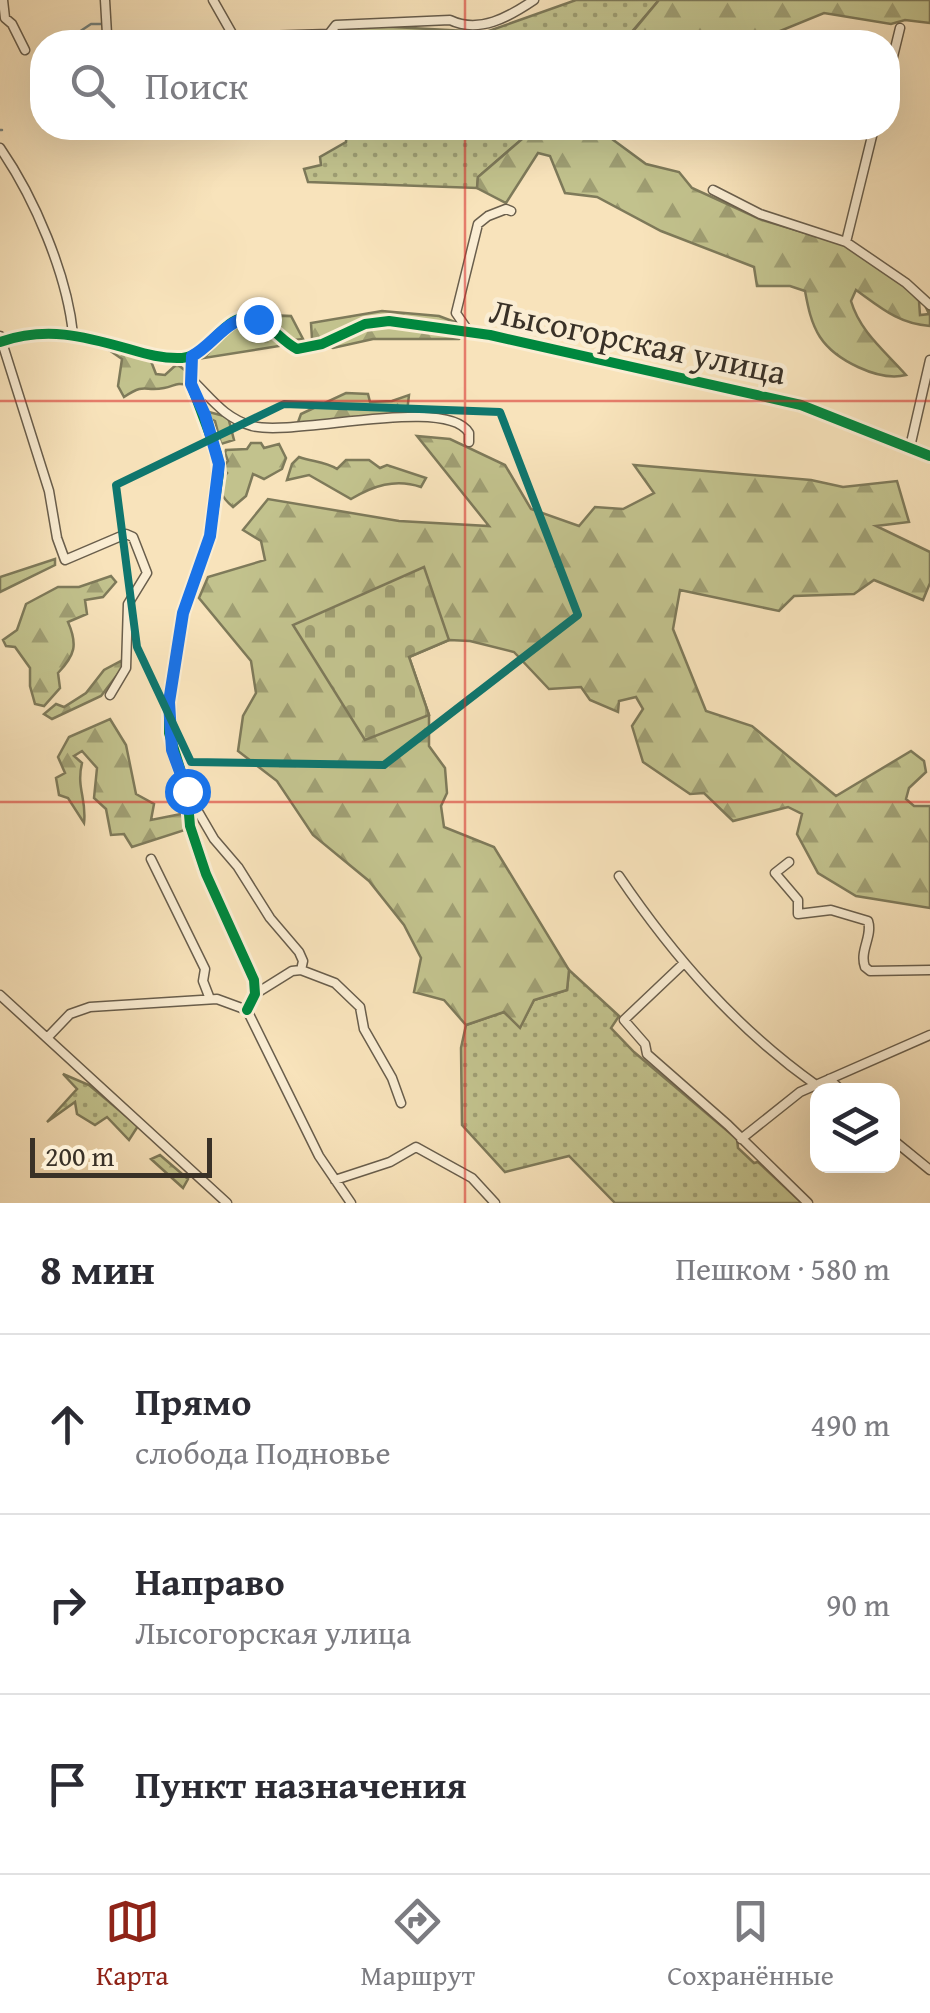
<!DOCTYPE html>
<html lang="ru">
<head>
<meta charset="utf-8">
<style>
  body { margin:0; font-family:"Gentium Book Plus",serif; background:#f2f2f3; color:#2b2b33 }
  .controls { position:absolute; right:30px; bottom:30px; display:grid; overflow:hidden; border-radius:20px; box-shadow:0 10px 40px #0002 }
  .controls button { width:90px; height:90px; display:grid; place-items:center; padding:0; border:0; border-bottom:2px solid #e1e1e2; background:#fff; color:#2b2b33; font:50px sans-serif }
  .scale { position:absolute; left:30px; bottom:25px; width:182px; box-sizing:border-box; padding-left:10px; border:5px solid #393127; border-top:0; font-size:28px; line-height:35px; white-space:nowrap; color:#393127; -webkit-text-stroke:8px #faedd3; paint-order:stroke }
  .stop { position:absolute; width:30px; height:30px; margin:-22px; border:8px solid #1a73e8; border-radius:50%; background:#fff }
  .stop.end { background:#1a73e8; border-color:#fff; box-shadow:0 2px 10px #0008 }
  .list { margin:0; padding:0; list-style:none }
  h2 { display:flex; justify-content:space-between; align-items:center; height:130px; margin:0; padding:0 40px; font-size:42px }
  h2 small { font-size:32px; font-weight:400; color:#7c7c81 }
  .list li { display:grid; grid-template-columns:65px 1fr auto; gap:30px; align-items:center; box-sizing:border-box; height:180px; padding:0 40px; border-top:2px solid #e1e1e2 }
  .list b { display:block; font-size:38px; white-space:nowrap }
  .list p { margin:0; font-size:32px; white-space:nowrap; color:#7c7c81 }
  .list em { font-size:32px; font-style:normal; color:#7c7c81 }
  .icon { flex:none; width:55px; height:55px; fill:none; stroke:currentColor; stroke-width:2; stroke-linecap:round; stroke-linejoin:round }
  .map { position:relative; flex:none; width:930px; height:1203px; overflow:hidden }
  .search { position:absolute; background:#fff; box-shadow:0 10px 40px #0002; left:30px; right:30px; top:30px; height:110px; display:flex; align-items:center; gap:25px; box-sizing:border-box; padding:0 35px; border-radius:40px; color:#7c7c81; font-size:38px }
  .sheet { height:670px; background:#fff }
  nav { display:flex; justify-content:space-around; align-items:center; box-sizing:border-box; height:140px; border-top:2px solid #e1e1e2; background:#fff; font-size:28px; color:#7c7c81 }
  nav a { display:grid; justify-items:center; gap:5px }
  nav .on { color:#8f2418 }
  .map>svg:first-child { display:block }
</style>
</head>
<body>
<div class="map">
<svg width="930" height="1203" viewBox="0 0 930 1203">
  <defs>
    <pattern id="grass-dots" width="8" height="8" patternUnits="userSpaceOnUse" patternTransform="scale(2.5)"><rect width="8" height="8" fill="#c2c28d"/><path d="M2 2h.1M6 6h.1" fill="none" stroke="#9f9e73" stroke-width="1.8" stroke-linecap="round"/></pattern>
    <pattern id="forest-firs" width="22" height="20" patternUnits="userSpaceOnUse" patternTransform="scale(2.5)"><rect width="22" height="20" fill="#c2c28d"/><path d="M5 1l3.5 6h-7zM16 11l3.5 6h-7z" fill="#9f9e73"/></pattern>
    <pattern id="cemetery-stones" width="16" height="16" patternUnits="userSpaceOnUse" patternTransform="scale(2.5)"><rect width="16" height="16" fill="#c2c28d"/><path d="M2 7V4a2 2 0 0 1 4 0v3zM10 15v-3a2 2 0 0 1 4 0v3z" fill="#9f9e73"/></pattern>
  </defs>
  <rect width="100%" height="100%" fill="#f8e3bb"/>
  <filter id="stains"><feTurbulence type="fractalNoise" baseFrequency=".002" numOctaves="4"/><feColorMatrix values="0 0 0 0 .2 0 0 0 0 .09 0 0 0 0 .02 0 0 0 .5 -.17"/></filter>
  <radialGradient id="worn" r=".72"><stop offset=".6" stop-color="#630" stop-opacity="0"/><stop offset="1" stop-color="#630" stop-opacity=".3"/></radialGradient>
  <path fill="url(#grass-dots)" stroke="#7e7a5a" stroke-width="2.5" d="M576,0h83l-29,34v8h-292l-1,-18 149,8z
    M347,128h188l-57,49 -1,11 -169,-6 -4,-13 17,-4 -1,-8 26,-15z
    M569,970l50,46 -8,12 23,24 103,87 1,9 16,15 4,-1 44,41h-187l-46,-47 -64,16 -43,-47 -1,-77 5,-23 38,-13 16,15 14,-27 33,-10z
    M63,1074l26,11 49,41 -9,14 -22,-23 -12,8 -18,-11 -2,-12 -28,20 30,-33z"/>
  <path fill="url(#forest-firs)" stroke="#7e7a5a" stroke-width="2.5" d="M659,0h271v23l-25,-3 -14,4 -67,-11 -71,29h-123v-7z
    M535,128h62l49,36 33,8 13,16 70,32 84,25 57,39 16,17 1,14 9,-1 -5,-11 6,7v16c-31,-2 -49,-18 -74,-36l-5,11c9,31 35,51 55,74 -27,7 -71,-15 -86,-38 -9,-14 -12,-30 -15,-46l-15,-5h-33l-3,-19 -93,-36 -64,-34 -32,-4 -15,-37 -12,-3 -32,50 -29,-15 1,-11z
    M382,311l57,5 24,9 -3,3 -83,-9 -58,21 -7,-1 -1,-16z
    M268,315l23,1 12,23 -9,1 -25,-19z
    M250,322l35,23 -81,13 30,-32z
    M389,325l75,9 -5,5h-86l-40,9 -7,-3 39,-16z
    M108,346l41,10 7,18 9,1 12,-11 10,8 1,13c-12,-3 -13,1 -24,3 -21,4 -17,-6 -40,9l-6,-11 4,-27 -13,-9z
    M346,393l22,1 2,8 22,-1 17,-6 -2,17 -110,13 4,-11z
    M205,411l23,6 6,23 -13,4 -6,-23 -8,-4z
    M417,436l33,3 55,26 26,44 48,17 16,-19 28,2 31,-16 -20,-28 177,15 32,7 54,-6 12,41 -33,4 54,26v31l-7,17 -49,-20 -20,14 -60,2 -15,15 -99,-21 -7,39 33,82 46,15 84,70 75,-45 13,10 2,11 -17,16 -3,11 8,7h16v102l-74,-12 -38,-23 -21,-39 5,-20 -14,-7 -55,14 -29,-28 -14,1 -47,-32 -11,-36 11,-17 -7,-12 -17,4 -1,11 -28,-12 -9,-13 -32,2 -35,-37 -44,-11 -21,-1 -40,17 20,58v31l16,22 2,25 -6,13 3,21 50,20 75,123 -2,20 -33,10 -14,28 -16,-16 -38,13 -22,-25 -30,-8 7,-34 -17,-33 -35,-44 -56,-46 -36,-54 -39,-30 5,-35 13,-23 -5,-32 -52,-63 9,-21 57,-17 -4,-19 -18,-11 25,-31 131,22 90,5z
    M251,443h10l3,5 15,-4 7,14 -4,11 -18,10 -11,-5 -7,22 -13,11c-11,-9 -19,-21 -6,-34l-5,-5 6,-7 -3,-8 1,-3 21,-1z
    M299,457c14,5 26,4 38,12l9,-9h23l11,8 7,-3 39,13 -5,9c-26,-9 -48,-1 -70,12l-42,-24 -22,5 5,-16z
    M55,559v6l-55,27v-15z
    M111,576l5,6 -13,15 -18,3 2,14 -19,8c10,23 7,33 -10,51l2,15 -16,18 -9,-2 -5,-18v-18l-15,-21 -9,-1 -3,-6 14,-10 9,-26 32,-17h21z
    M121,661l3,5 -23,30 -49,23 -8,-5 12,-10 8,3 22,-14 18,-23z
    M110,719l16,26 10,49 18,10 -3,16 35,-7 2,16 -56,18 -8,-13 -13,1 -5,-26 -12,-11 3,-30 -15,-17 -8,5 8,7c-6,25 5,36 2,60l-16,-25 -9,-3 -3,-17 9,-5 -7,-16 11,-20z
    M160,1155l28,24 -5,9 -32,-29z"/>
  <path fill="url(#cemetery-stones)" stroke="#7e7a5a" stroke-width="2.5" d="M424,567l25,73 -40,17 20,58 -64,25 -72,-115z"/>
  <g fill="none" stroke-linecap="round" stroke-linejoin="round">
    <path stroke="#77847f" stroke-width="2.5" d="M64,42l27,-18h12
      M37,59l5,-2
      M0,130h2"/>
    <g stroke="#695e4c" stroke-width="11">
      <path id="minor" d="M3,0l2,18 7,6 13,26
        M105,0l2,34 31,7 27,1
        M213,0l21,37
        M329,34l7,-9 114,-5c29,14 59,-3 84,-20
        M205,42l29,-5 95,-3 5,8
        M888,77l12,-49
        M0,148c34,49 67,126 73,186
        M713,190l47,24 86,28 60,41 24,22
        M846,242l28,-114
        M469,332l-13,-19 22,-89 10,-8 18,-7 5,2
        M0,336l49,155 8,47 8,22 61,-26 7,3 14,36 -19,31 -2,64 -16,27
        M0,342c46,-16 83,-6 129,7 17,5 34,10 53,9 28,-2 43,-47 71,-40 17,5 28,23 44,31l25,-5 43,-20 24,-3 101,14 311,70 129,51
        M192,356l-1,28 26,70 2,19 -9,63 -27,77 -14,90v30l18,58 3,35 16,48 48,106 1,14 -8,16
        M192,380c19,18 32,38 60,46 43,11 195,-31 217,7v9
        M910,447l20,-87
        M189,796l25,43 24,28 32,51 29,34 4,9 -2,9
        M151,859l54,110 -2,12 7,18
        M789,862l-14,11 23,27v14l33,-4 37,11c5,15 -9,30 -3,46l5,4 60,-1
        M619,876c55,81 117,152 197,209
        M683,964l-59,56 21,24 2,10 81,71 80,78
        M255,994l37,-23 9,-1 34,13 25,24 4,22 28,49 9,25
        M0,995l227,208
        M47,1038l23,-24 20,-7 127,-8 30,11 72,146 32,47
        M829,1079l12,11
        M741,1139l59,-47 130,-57
        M892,1139l38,31
        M335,1180l55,-18 26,-15 56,31 23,25"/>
    </g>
    <use href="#minor" stroke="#faedd3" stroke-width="8"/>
    <g stroke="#faedd3" stroke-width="16">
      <path id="cycleway" d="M0,342c46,-16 83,-6 129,7 17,5 34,10 53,9 28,-2 43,-47 71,-40 17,5 28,23 44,31l25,-5 43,-20 24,-3 101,14 311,70 129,51
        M192,356l-1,28 26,70 2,19 -9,63 -27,77 -14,90v30l18,58 3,35 16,48 48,106 1,14 -8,16"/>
    </g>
    <use href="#cycleway" stroke="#00873e" stroke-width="10"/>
  </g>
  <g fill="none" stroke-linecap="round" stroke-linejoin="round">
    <path stroke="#1a73e8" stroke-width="12" d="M187,791l-15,-41 -3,-48 14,-89 27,-77 9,-72 -14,-49 -14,-31 1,-28c23,-12 37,-43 66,-37"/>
  </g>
  <path fill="none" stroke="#0f766e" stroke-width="8" stroke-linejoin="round" d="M284,404l216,8 78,203 -194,150 -193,-3 -54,-115 -21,-162z"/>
  <path fill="none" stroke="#d62828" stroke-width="2.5" stroke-opacity="0.55" d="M465,0v42M465,128v1075M0,401h930M0,802h930"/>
  <g text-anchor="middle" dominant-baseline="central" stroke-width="9" stroke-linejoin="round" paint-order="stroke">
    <g font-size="35" fill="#393127" stroke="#faedd3">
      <text transform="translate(638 341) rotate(12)">Лысогорская улица</text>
    </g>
  </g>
  <rect width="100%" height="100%" filter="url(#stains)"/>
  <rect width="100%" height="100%" fill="url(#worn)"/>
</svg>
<div class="controls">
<button><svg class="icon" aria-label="layers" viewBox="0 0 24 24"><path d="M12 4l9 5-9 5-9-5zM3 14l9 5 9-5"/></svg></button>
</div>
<div class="scale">200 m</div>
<div class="stop" style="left:187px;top:791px"></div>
<div class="stop end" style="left:258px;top:319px"></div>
<div class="search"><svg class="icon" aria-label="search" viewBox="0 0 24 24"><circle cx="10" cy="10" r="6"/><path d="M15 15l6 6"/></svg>Поиск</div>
</div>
<section class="sheet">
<h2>8 мин<small>Пешком · 580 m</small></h2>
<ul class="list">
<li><svg class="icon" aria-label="ahead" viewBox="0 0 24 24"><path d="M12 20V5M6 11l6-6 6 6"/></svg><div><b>Прямо</b><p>слобода Подновье</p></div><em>490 m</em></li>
<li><svg class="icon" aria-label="right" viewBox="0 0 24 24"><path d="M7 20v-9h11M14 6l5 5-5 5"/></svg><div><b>Направо</b><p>Лысогорская улица</p></div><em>90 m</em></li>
<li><svg class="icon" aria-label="arrive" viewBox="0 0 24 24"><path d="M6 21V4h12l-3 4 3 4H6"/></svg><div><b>Пункт назначения</b></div></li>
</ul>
</section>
<nav>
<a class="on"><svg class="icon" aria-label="map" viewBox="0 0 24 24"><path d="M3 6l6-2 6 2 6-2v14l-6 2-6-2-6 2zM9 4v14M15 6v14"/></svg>Карта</a>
<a><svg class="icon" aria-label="directions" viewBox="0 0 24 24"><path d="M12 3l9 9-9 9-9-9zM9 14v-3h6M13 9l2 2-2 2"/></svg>Маршрут</a>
<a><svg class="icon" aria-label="saved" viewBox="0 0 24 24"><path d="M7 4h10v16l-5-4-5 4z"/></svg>Сохранённые</a>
</nav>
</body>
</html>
